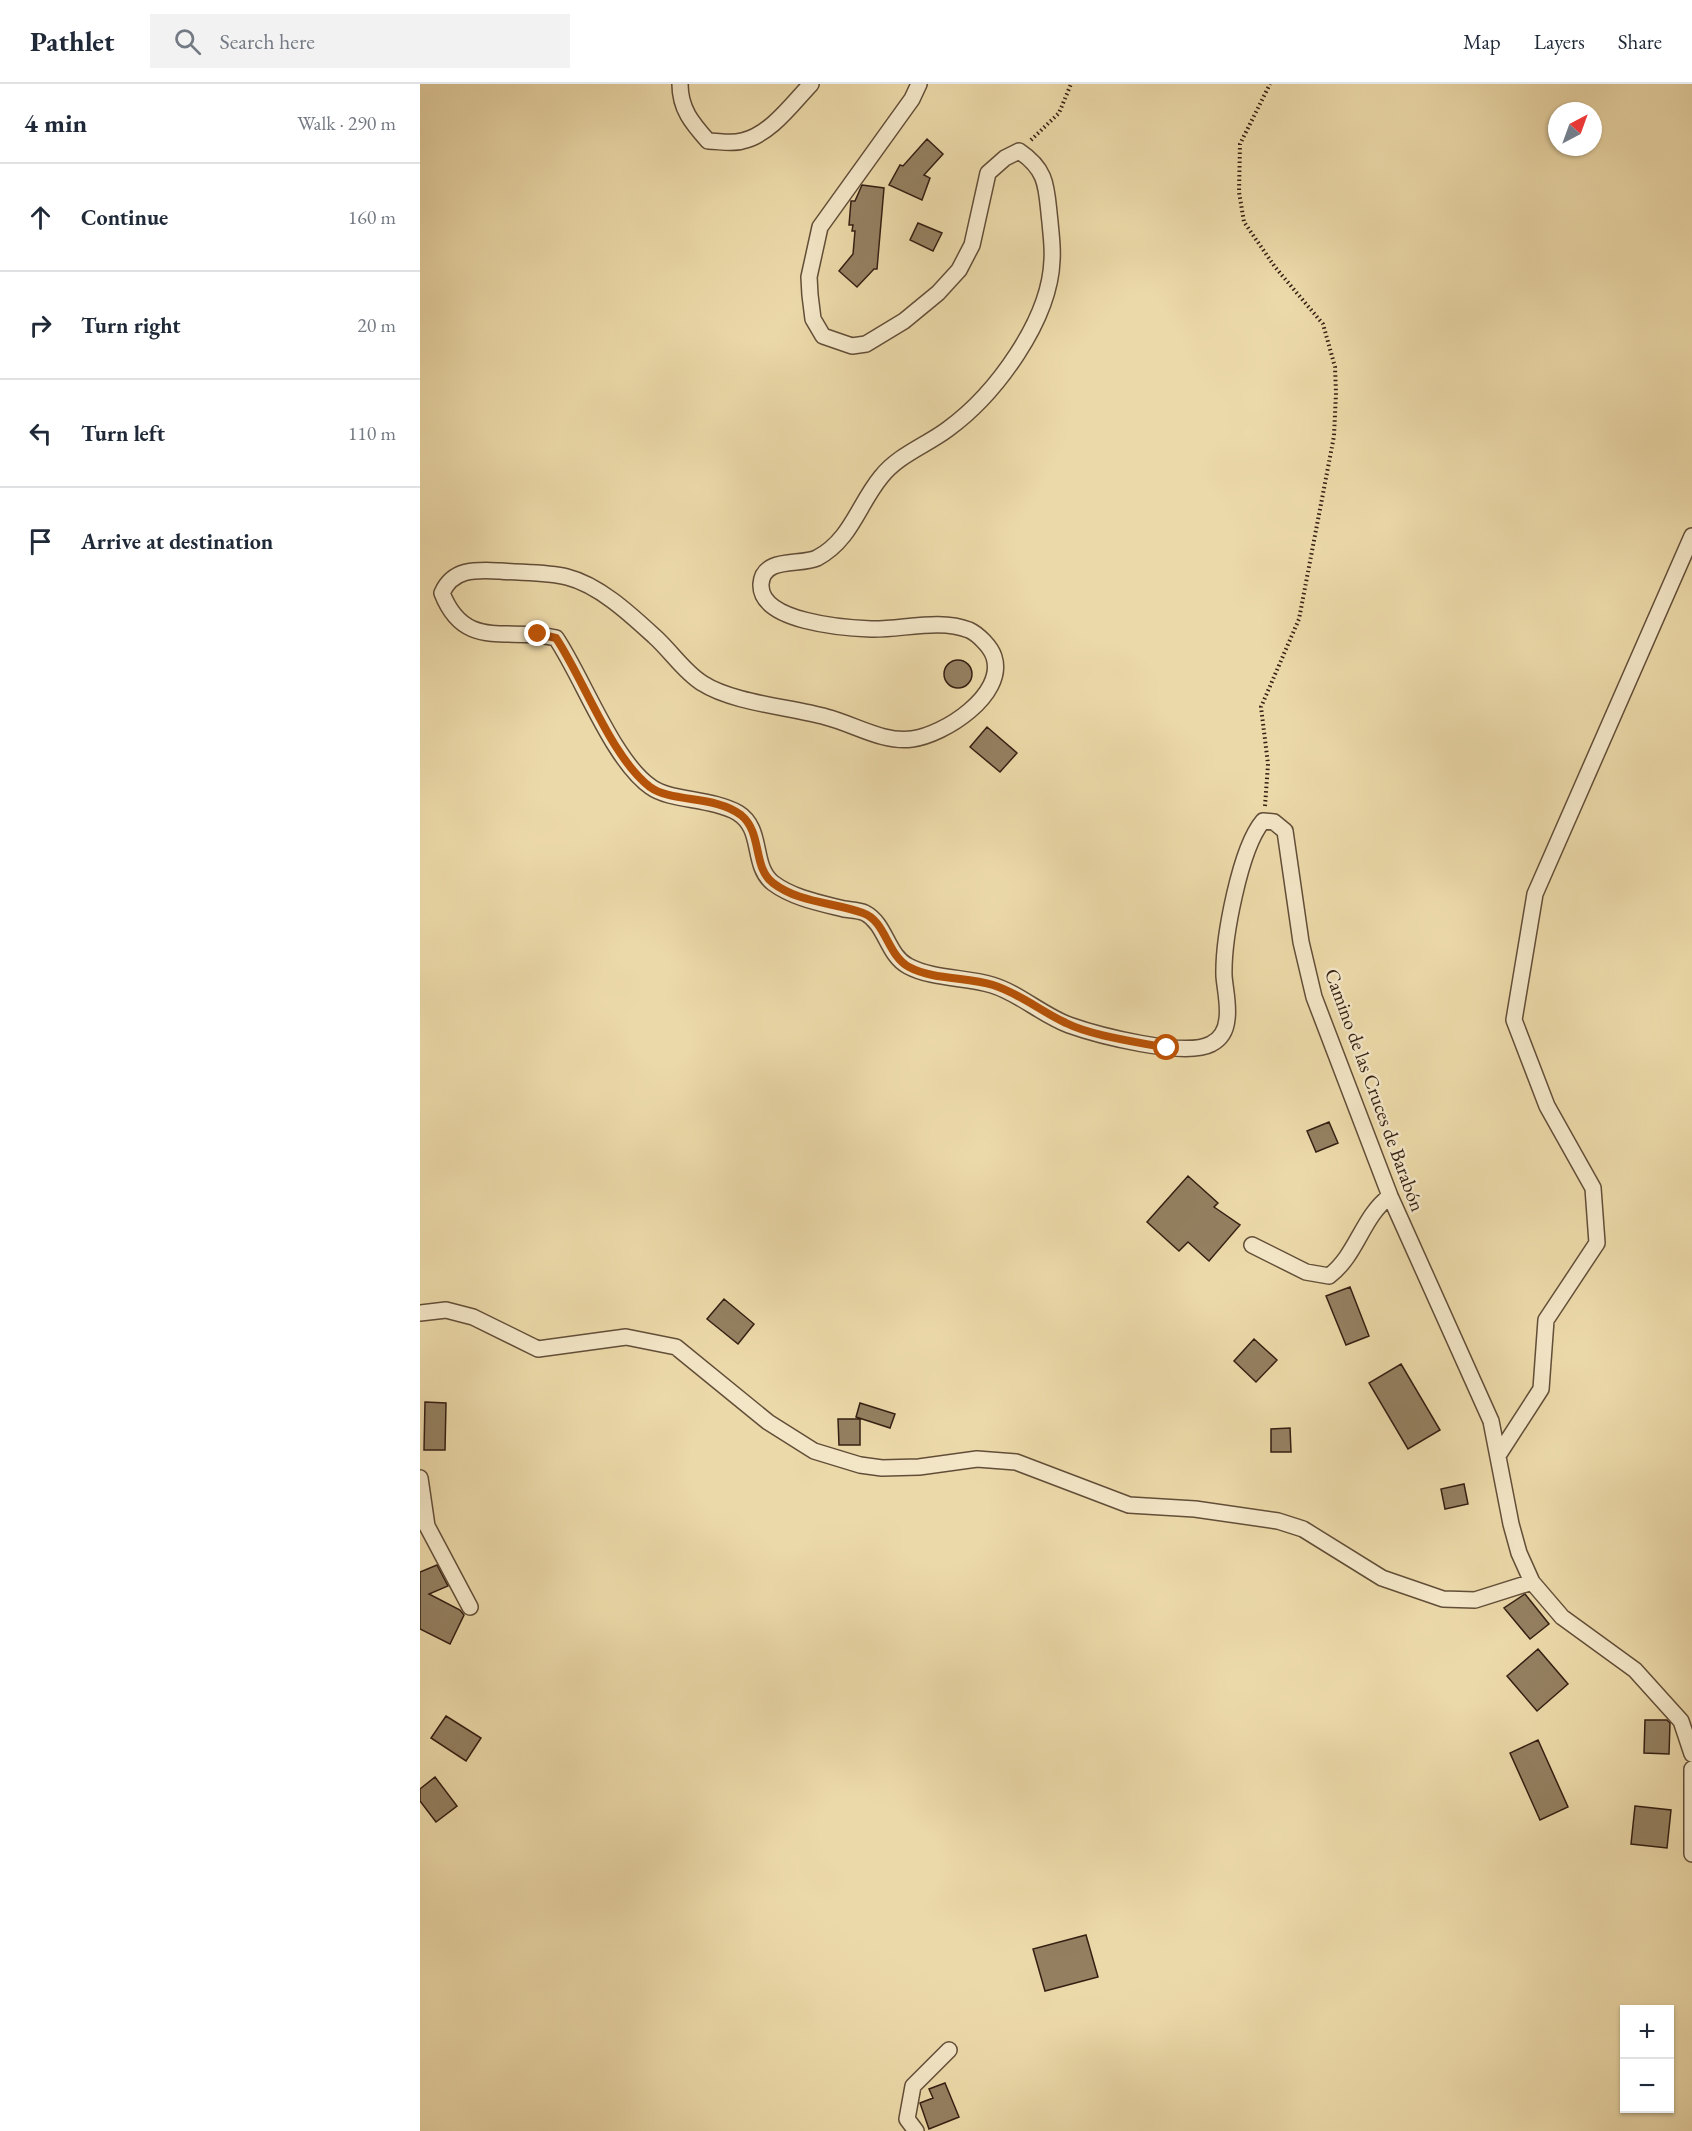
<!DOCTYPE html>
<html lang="en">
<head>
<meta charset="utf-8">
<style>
  body { margin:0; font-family:"EB Garamond",serif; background:#f2f2f3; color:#1f2937 }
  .controls { position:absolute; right:18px; bottom:18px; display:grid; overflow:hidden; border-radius:0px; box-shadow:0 2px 4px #0004 }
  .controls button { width:54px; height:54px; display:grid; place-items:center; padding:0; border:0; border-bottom:2px solid #e0e1e3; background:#fff; color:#1f2937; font:30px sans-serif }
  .compass { position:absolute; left:1128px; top:18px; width:54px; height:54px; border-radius:50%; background:#fff; box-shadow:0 2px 4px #0004; rotate:41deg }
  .stop { position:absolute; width:18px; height:18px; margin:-14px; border:4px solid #b45309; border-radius:50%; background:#fff }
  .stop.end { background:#b45309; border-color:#fff; box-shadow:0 2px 6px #0008 }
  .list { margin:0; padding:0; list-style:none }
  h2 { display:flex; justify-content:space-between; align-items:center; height:78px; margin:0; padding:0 24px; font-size:26px }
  h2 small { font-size:20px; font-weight:400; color:#747a83 }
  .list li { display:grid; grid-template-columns:39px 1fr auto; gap:18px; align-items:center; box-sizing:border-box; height:108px; padding:0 24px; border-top:2px solid #e0e1e3 }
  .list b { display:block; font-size:22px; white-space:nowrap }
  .list em { font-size:20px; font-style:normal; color:#747a83 }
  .icon { flex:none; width:33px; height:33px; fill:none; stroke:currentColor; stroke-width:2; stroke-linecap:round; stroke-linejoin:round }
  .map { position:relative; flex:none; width:1272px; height:2047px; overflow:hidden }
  header { display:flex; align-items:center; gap:36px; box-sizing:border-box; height:84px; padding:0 30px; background:#fff; border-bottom:2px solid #e0e1e3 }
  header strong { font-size:28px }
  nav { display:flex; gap:33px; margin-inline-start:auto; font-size:21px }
  .search { width:420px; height:54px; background:#f2f2f3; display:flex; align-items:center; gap:15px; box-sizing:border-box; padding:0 21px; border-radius:0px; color:#747a83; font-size:22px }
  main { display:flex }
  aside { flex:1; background:#fff }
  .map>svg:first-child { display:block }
</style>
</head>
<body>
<header>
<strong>Pathlet</strong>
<div class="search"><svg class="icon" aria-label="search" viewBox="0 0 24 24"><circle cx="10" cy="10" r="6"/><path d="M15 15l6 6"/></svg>Search here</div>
<nav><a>Map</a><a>Layers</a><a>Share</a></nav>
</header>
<main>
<aside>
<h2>4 min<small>Walk · 290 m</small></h2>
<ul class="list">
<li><svg class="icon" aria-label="ahead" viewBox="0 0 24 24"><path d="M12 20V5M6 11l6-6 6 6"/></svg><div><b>Continue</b></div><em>160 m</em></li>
<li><svg class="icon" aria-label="right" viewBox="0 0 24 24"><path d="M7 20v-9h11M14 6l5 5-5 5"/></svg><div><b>Turn right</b></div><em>20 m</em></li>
<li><svg class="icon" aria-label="left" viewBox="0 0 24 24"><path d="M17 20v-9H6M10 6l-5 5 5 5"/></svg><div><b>Turn left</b></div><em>110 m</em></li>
<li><svg class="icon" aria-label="arrive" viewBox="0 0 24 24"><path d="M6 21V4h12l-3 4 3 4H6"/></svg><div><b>Arrive at destination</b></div></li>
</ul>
</aside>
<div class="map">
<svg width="1272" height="2047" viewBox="0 0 1272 2047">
  <rect width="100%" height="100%" fill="#ecd9a9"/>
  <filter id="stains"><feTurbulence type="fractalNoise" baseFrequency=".00333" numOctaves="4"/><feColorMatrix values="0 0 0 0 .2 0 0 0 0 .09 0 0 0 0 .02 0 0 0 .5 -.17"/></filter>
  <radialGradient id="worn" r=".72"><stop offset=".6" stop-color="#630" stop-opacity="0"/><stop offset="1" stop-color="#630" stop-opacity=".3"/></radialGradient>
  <path fill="#948061" stroke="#341f13" stroke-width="1.5" d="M507,55l16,15 -19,21 6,3 -8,22 -33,-15 11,-20 3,1z
    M442,101l22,3 -7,81h-3l-17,18 -18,-16 14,-17 2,-23h-3l1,-6h-4l2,-24h4z
    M498,139l24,10 -9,18 -23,-11z
    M524 590a14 14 0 1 1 28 0a14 14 0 1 1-28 0Z
    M567,643l30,26 -17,19 -30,-25z
    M909,1038l9,21 -22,9 -9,-21z
    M768,1092l30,27 -4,4 26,18 -31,36 -21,-19 -9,9 -32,-29z
    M930,1203l19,49 -23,9 -20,-49z
    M304,1215l30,25 -16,20 -31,-25z
    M834,1255l23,21 -21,22 -22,-21z
    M981,1280l39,66 -32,19 -39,-66z
    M5,1318l21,1 -1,47h-21z
    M440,1319l35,11 -5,14 -34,-11z
    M418,1335h22v26h-21z
    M870,1344l1,24h-20v-23z
    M1044,1400l4,20 -23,5 -4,-20z
    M17,1481l11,21 -19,8 31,16 4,5 -14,29 -30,-15v-57z
    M1105,1510l24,30 -19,15 -26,-31z
    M1118,1565l30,35 -31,27 -30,-35z
    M26,1632l35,22 -15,23 -35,-23z
    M1225,1636h22l3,3 -1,31 -25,-1z
    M1118,1656l30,67 -28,13 -30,-67z
    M15,1693l22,29 -21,16 -16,-21v-12z
    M1215,1722l36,4 -4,38 -36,-4z
    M666,1851l12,42 -53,14 -12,-42z
    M525,1999l14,34 -30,12 -9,-26 13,-5 -4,-9z"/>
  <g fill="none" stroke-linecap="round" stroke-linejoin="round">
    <g stroke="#624e38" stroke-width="18">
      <path id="minor" d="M260,0c0,25 12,39 28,57 11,0 23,3 34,0 28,-6 50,-37 69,-57
        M499,0l-7,15 -92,128 -11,50 1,18 3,24 10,17 29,10 14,-2 38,-23 34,-28 21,-23 13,-25 16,-72 17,-15 14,-7c30,20 27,38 31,71 1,13 3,25 2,38 -2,60 -56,134 -104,169 -21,16 -50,26 -67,48 -23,28 -30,63 -64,81 -17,8 -54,-2 -56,26 -2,38 84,44 110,45 30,1 69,-11 98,1 9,4 22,17 25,27 12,38 -50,78 -82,82 -29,4 -58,-15 -86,-22 -36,-10 -93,-14 -124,-34 -18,-11 -32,-33 -48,-47 -24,-22 -55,-51 -87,-59 -21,-5 -46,-4 -67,-6 -24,-1 -47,-3 -58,22 23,59 66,33 114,45 27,40 57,123 95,149 19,14 61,11 87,26 26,16 13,53 35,70 20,15 47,20 71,26 6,1 15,1 21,4 21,11 22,42 43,53 24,13 58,11 84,19 27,8 50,30 77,40 28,10 116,33 142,19 10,-5 15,-14 16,-25 2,-14 -2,-30 -3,-43 -1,-37 16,-128 39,-155l11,1 11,9 16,111 13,55 76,199 101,225 20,103 8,29 13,29 30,35 73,53 46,51 11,33
        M832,1161l54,27 23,4c28,-21 33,-59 61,-80
        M0,1229l26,-3 27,7 65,32 88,-12 50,10 92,75 46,29 46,14 22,3 37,-1 58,-8 39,3 113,43 66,4 83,12 25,8 79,49 61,21 32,1 57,-18
        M1079,1370l42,-65 5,-69 51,-77 -4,-55 -46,-82 -33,-86 21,-126 157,-358
        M0,1394l7,48 43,81
        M1272,1685v85
        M496,2047l-9,-12 6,-33 36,-36"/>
    </g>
    <path stroke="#341f13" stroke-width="4" stroke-dasharray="1.5 3" stroke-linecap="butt" d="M611,56l28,-27 12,-29
      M845,722l3,-42 -7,-57 38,-88 35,-183 2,-43 -1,-26 -12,-43 -48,-57 -31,-45 -5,-30 1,-48 30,-60"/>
    <use href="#minor" stroke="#f3e6c7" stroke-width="15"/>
  </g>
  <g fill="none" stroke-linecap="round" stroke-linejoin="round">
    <path stroke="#b45309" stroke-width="8" d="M118,550l18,4c28,42 55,119 94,149 22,16 65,8 91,28 22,18 11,52 32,68 26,20 60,19 90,30 23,8 24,42 46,54 24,13 58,10 84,18 26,8 49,27 73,38 26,13 72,19 101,25"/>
  </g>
  <g text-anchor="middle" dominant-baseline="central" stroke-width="5" stroke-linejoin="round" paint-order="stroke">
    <g font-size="20" fill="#341f13" stroke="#f3e6c7">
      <text transform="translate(955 1006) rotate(70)">Camino de las Cruces de Barabón</text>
    </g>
  </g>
  <rect width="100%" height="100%" filter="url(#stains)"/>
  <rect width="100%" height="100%" fill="url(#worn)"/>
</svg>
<div class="controls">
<button>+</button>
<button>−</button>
</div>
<svg class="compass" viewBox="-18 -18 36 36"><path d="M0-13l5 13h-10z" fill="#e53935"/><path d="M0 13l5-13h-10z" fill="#747a83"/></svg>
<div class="stop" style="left:747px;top:964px"></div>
<div class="stop end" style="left:118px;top:550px"></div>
</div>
</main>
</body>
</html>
